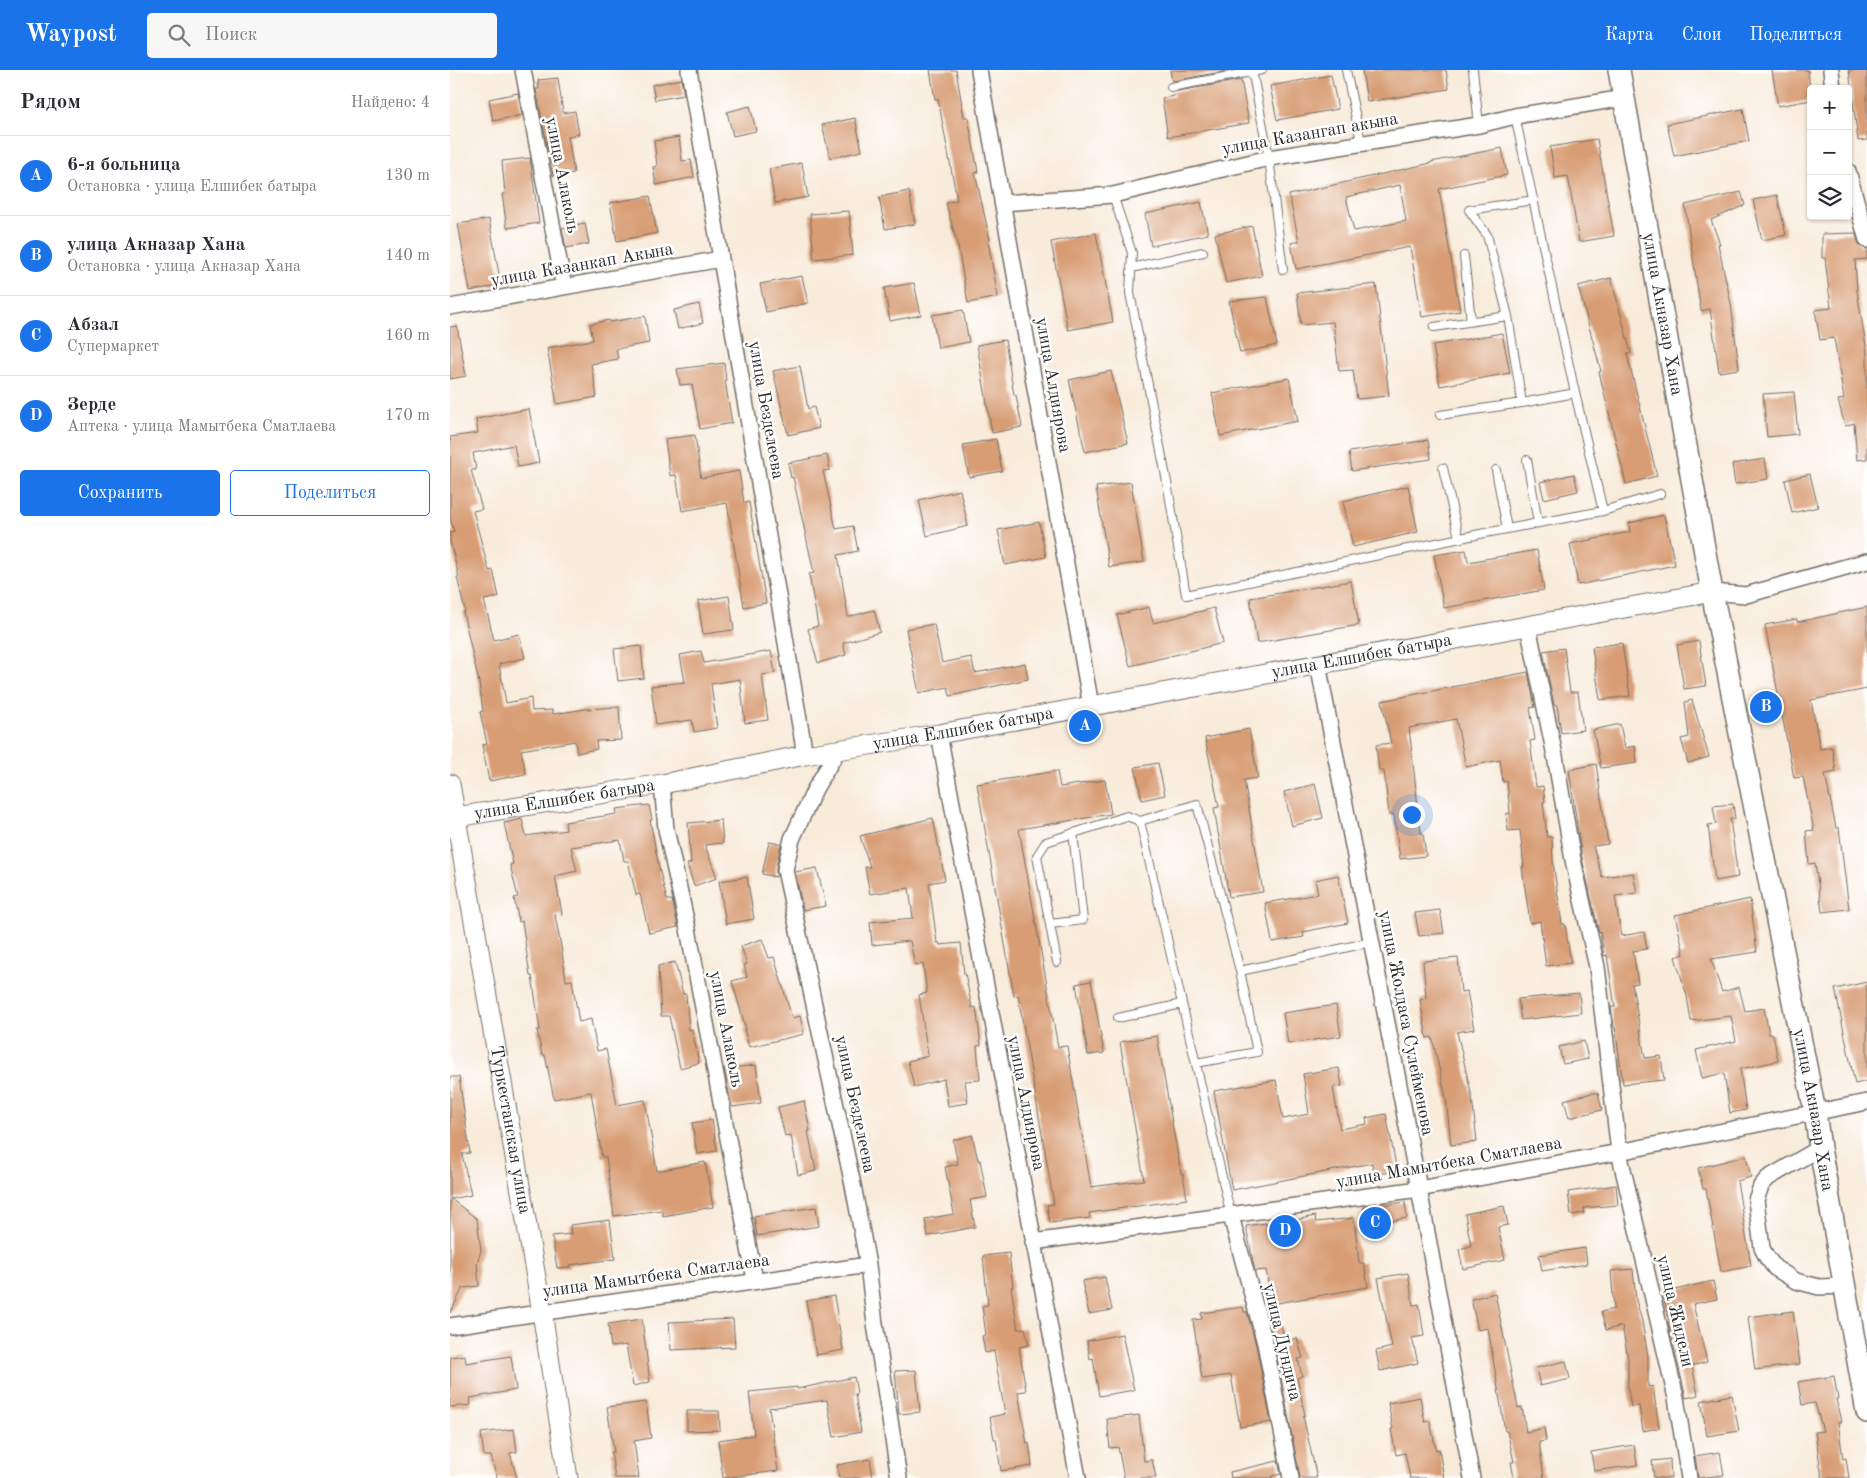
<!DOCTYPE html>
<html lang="ru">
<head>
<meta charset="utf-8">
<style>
  body { margin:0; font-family:"Old Standard TT",serif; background:#f7f7f7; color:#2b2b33 }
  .controls { position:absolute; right:15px; top:15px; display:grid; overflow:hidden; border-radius:5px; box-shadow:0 1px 4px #0004 }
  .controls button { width:45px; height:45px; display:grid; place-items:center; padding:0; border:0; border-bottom:1px solid #e1e1e2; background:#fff; color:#2b2b33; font:25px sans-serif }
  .you { position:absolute; left:961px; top:744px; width:18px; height:18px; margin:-12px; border:4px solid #fff; border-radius:50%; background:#1a73e8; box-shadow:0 0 0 8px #1a73e833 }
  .badge { display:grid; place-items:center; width:32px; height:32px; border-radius:50%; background:#1a73e8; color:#fff; font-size:16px; font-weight:700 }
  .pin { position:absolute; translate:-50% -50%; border:2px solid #fff; box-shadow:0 1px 5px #0006 }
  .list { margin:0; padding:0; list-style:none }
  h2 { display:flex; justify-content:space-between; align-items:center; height:65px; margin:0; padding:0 20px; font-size:21px }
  h2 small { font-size:16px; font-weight:400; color:#7c7c81 }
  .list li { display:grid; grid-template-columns:32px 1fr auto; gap:15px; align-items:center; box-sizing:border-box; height:80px; padding:0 20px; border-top:1px solid #e1e1e2 }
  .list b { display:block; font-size:19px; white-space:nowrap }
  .list p { margin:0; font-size:16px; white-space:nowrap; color:#7c7c81 }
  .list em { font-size:16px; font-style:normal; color:#7c7c81 }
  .actions { display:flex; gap:10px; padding:15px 20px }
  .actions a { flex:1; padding:11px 0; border:1px solid #1a73e8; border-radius:5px; text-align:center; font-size:18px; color:#1a73e8 }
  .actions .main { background:#1a73e8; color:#fff }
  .icon { flex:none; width:28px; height:28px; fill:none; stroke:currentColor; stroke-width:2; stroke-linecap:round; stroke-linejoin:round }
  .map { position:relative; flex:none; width:1417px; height:1408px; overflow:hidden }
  header { display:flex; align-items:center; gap:30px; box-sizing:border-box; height:70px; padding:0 25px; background:#1a73e8; color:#fff }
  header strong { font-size:24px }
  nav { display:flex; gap:28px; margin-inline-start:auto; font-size:18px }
  .search { width:350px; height:45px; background:#f7f7f7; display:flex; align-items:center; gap:12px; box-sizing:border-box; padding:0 18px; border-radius:5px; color:#7c7c81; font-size:19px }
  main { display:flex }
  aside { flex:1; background:#fff }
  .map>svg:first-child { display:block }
</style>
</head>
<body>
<header>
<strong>Waypost</strong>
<div class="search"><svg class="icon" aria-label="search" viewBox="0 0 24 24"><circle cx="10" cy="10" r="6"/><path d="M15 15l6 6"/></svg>Поиск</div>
<nav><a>Карта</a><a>Слои</a><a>Поделиться</a></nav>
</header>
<main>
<aside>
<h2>Рядом<small>Найдено: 4</small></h2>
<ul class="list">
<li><span class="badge">A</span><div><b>6-я больница</b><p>Остановка · улица Елшибек батыра</p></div><em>130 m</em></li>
<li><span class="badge">B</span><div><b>улица Акназар Хана</b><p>Остановка · улица Акназар Хана</p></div><em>140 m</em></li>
<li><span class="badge">C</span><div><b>Абзал</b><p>Супермаркет</p></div><em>160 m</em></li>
<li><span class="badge">D</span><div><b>Зерде</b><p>Аптека · улица Мамытбека Сматлаева</p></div><em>170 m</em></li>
</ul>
<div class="actions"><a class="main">Сохранить</a><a>Поделиться</a></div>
</aside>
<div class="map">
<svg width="1417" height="1408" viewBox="0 0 1417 1408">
  <rect width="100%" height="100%" fill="#fff"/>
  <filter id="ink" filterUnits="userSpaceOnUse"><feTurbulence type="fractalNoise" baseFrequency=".02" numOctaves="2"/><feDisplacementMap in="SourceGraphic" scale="10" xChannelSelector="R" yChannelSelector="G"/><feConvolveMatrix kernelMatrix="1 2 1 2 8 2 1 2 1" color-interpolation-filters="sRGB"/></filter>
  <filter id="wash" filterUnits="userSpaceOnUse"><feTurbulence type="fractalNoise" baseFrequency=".0096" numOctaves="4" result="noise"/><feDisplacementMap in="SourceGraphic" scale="20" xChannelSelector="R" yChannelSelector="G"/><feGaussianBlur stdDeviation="1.12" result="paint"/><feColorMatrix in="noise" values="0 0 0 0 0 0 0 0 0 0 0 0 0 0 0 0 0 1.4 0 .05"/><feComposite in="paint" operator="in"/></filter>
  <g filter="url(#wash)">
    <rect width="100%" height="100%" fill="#f8ebda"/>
    <g id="blocks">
      <path fill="#d89d74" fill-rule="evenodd" d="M480,0h26l8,47h4l10,55 -3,1 15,67 -2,1 10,56 -30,6 -10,-56 -12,-44 11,-3 -19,-101h-3z
        M720,0h61l-59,11z
        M912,0h84l3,19 -82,13z
        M1322,0h36l3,30 -33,6z
        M1399,0h18v70l-9,1z
        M881,5l7,34 -61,11 -7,-34z
        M108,8l5,35 12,-2 4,23 -11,2 6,37 -21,3 -17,-87h3l-1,-9z
        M231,9l3,16 -29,5 -3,-15z
        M791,10l8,43 -81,14 -6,-39 12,-2 -1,-4z
        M68,23l4,22 -29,6 -4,-22z
        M300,36l6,25 -23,5 -6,-24z
        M1293,39l6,32 -75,15 -7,-32z
        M405,48l7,33 -32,7 -8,-33z
        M229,67l3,24 9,-1 3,17 -38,8 -3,-18 4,-1 -3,-25z
        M1147,69l17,97 -35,6 -11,-66 -13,2 -5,-31z
        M1052,78l5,27 -68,14 21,122 -38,6 -12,-70 -114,22 -5,-26 8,-2 -10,-46 142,-32v-1zM950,115l6,36 -52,10 -8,-34z
        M80,88l9,65 -32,5 -5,-34h3l-3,-33z
        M352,93l6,34 -33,6 -6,-34z
        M459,121l6,33 -30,5 -6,-32z
        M1291,122l4,13 -34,15 9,24h-2l13,60 8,65 -20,3 -9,-63 -9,2 -16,-106z
        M1327,125l9,40 -24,5 -9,-40z
        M200,126l7,37 -40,8 -7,-38z
        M751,132l7,32 -57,12 -6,-32z
        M399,141l4,44 -39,4 -4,-45z
        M39,149l12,66 -31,6 -12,-67z
        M135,153l4,21 -23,4 -4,-20z
        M802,156l10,50 -36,7 -11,-49z
        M646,163l17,89 -45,8 -17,-88z
        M1405,163l5,13 7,3v10l-12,1 2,31 10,61v107l-10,1 -3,-37 -9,3 -7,-26 6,-1 -10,-61 -14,2 -5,-30 16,-2 -6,-50h-3v-24z
        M352,206l6,27 -42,9 -6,-28z
        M1161,208l20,75 -4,1 30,122 -31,8 -27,-112 2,-1 -23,-85z
        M464,213l7,32 -31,6 -6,-33z
        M926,214l13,112 -32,3 -4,-29 -14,1 -6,-49 -32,3 -4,-32z
        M817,227l10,48 -37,8 -11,-52z
        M249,234l4,19 -25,6 -4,-19z
        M513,240l6,32 -31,6 -6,-33z
        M195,246l4,27 -33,6 2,10 -27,5 6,33 -40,7 -10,-56 46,-8 -3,-16 19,-4 1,2z
        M7,256l9,50 -16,3v-52z
        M1052,263l8,40 -70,13 -7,-41z
        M555,270l9,55h2l6,32 -30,6 -15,-88z
        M274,293l2,17h-1l7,43 -32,6 -8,-45 -12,1 -3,-16z
        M350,296l8,43 6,-2 5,21 -31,7 -15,-64z
        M661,301l17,72 -43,9 -16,-72z
        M839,308l9,43 -78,15 -8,-43z
        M1344,322l4,42 -31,3 -4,-43z
        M79,339l10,54 -21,4 -4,-22 -41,8 3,17h-5l11,39 -9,2 16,60 4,-1 6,27 -15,3 10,40 25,-6 6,24 -26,6 7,39 25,-5 1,13 20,-1 1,4 33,-5 33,-2 2,33 -25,1 1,8 -20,4 -2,-12 -54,9 5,24 -37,7 -7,-36 5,-1 -7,-32 3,-1 -4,-28 -16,-71 2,-1 -8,-34h2l-9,-36v-8l4,-1 -4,-14v-81l28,-4 -2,-14z
        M245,365l6,43 38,-7 5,32 5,-1 17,101 -22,4 -17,-104 -45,8 -6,-36 -6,1 -5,-37z
        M546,369l6,32 -33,6 -6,-32z
        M978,370l3,19 -79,12 -3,-19z
        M377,385l3,15 -7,1 13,58 17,-3 5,25 -20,4 10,62 26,-7 6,22 -37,11 3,12 -28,8 -10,-34 10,-3 -9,-52 5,-1 -21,-96 -2,1 -3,-15z
        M1315,389l3,20 -33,5 -3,-20z
        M1124,404l4,17 -34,8 -4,-17z
        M1360,404l8,33 -26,6 -7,-33z
        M681,412l13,80 -35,5 -13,-80z
        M958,416l10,46 -65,15 -10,-46z
        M510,420l8,36 -41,10 -8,-36z
        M1214,445l11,50 -97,20 -8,-41 60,-12 -1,-9z
        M589,452l7,35 -41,8 -7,-35z
        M1016,480l2,12 69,-12 7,40 -100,18 -10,-53z
        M901,511l8,44 -102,18 -7,-45z
        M279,526l5,34 -31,4 -5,-33z
        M699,537l4,16 61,-15 9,35 -93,23 -13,-51z
        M1417,537v82l-56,11 9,49 12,-2 4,25 -11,2 11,54h3l10,81 -27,3 -7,-49 -6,1 -3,-33 8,-1 -11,-53 -9,1 -29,-153 32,-6v3z
        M484,554l8,39 29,-6 4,16 50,-10 3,16 -78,17 -2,-9 -29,6 -13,-64z
        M1249,571l7,45 -22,3 -7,-44z
        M1172,573l8,53 -30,4 -8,-53z
        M191,576l3,32 -26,3 -4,-32z
        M1114,578l6,44h8l5,38 -22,3 -4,-28h-3l-11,-54z
        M251,581l3,12 67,-12 4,22 -13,2 6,45 -23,3 -5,-44 -29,5 6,44 -23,4 -2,-12 -36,5 -5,-39 34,-4 -5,-27z
        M1078,602l7,35 -5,1 5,32 -5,1 6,46 7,-1 2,16h-2l4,35h5l1,25 9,62h3l6,39 -25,3 -6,-45 -10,2 -8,-56h2l-4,-37 -12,1 -2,-17 4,-1 -3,-32 -4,1 -3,-22 -34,7 -10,-48 -47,9 12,105h2l3,23 -26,3 -6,-44h-5l-5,-44h-5l-3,-26 15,-2 -9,-42z
        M1242,630l17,57 -21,6 -7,-24 8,-2 -4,-35z
        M1170,654l5,24 10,-2 2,17 -36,5 -8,-38z
        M799,659l9,49 -14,2 19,112 -34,5 -15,-89 5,-1 -14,-69z
        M708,693l7,32 -23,5 -7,-33z
        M1146,694l12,80 -15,2 9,31 31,-4 4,20 -22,3 6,40 23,-4 3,17 -14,2 5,32 -6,1 13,74 16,-2 3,24 -41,4 -8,-57h-1l-3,-20h4l-8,-52 -3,1 -4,-25 -1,1 -17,-74 -13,-88z
        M607,701l3,16 45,-7 6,34 -92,15 39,218 9,-1 24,141 53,-7 -24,-138 37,-6 24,138h2l4,25 -98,14 1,5 -40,5 -3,-18 7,-1 -36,-209 -4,1 -37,-212z
        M865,714l8,34 -31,8 -8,-34z
        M1283,734l2,15h-5l8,58 -23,4 -7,-56 8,-1 -3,-18z
        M199,735l3,15h-2l9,48 8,32h5l6,27 -29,6 -9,-39 -4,1 -8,-34h-4l-4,-21 -49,7 6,24 -22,5 7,38 -7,1 7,37 4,29 6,-1 7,42 12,-3 6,32 9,-2 11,56 28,-5 12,71 48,-9 8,45 -50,9 -1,-6 -48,6 -8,-59h-4l-11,-65 -37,7 -9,-44h-3l-5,-25h3l-8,-54h-2l-8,-55 -3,1 -5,-24 4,-1 -8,-32 3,-1 -9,-41 18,-4 4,17 40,-6 -1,-8 52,-8 -1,-5z
        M483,748l12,62 -16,3 8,60 2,-1 1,3 21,-2 3,31 1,-1 7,35 4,-1 5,38 -4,1 3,34 -15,1 3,22 -20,3 -4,-27 -30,8 -6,-26 20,-5 -9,-61 8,-2 -4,-29 -8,1 -5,-24 -38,4 -2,-23 43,-4 -4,-30 -39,6 -5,-27h5l-10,-31z
        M271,750l2,23 -18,2 12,33 -23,8 -7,-22 4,-1 -3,-40z
        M319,772l12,2 -5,24v9l-14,-3z
        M367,798l9,38 -23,4 -8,-38z
        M888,805l10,48 -45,9 1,5 -32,5 -7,-39 53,-9 -3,-14z
        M297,807l7,42 -28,5 -7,-43z
        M1300,829l7,53 -46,7 11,33 17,-5 6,24 19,-3 5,26h4l5,27 -38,8 6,41 -16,3 -6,-40 -22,5 -6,-28 40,-9 -5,-25 -40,5 -4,-25 -12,-39 9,-3 -9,-39z
        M990,840l4,23 -25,3 -4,-23z
        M312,869l7,19 5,-1 18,61 8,-2 4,18 -55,13 -5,-18h2l-14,-48 15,-4 -3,-12 3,-1 -6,-18z
        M1008,888l3,34 6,-1 7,38 -17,3 15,65 5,45 -26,3 -5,-47 -14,-61 -5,1 -7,-38 6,-2 -3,-37z
        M225,892l8,32h3l3,36 3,-1 7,34 -19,5 -11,-52h-8l-3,-50z
        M641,911l13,72 -16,2 -12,-71z
        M1417,912v99l-12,3 -20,-95z
        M1129,923l2,20 -60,7 -3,-21z
        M886,935l5,31 -53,8 -5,-31z
        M1134,971l4,18 -25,5 -4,-17z
        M306,995l5,38 -29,4 -8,-38z
        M889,998l3,18 -9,1 7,42 27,-5 -1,-6 20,-4 11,57 -23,4 -2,-12 -140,27 -18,-99 62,-11 7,39 26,-5 -6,-40z
        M0,1007h9l11,76 -8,1 9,41 -20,4 26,20 4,32 -4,12 2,23 -16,2 -13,25z
        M1142,1023h6l4,17 -33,8 -5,-18z
        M354,1031l6,30h-2l8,40 -18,4 -7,-40 -6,1 -7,-29z
        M262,1050l5,31 -20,3 -5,-31z
        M522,1065l6,25h2l7,37 -17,3 5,27 -47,9 -3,-17 29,-5 -9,-47 13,-3 -5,-24z
        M1296,1086l5,21 -14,4 14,85 -30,6 -15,-83h-3l-5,-21z
        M1166,1115l2,20 -34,3v5l-13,2 -3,-23z
        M955,1132l2,16 -41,7 -3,-17z
        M1054,1136l4,19 -10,2 7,33 -42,9 -4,-20 12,-3 -6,-32z
        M366,1137l3,19 -62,10 -3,-20z
        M865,1146l1,6 38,-4 5,45h5l4,24 -96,17 -6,-34 -11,1 -9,-45 20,-3v3z
        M160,1150l5,39 -46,6 1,2 -13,1 -5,-32 19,-2 -1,-9z
        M1135,1178l2,16 -45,7 -3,-16z
        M559,1183l4,34h-2l7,42 7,-1 4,17 -10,2 7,44 -8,1 9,52 2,-1 3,23 -31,5 -5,-32h-2l-4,-22 15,-3 -11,-63 -9,2 -3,-17 4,-1 -4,-29 6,-1 -5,-49z
        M1183,1199l3,31 6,21 6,36v30l5,-1 6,42 -16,3 -4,-25 -8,1 -3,-18v-31l-6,-32 -16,4 -5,-18 13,-3 -3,-38z
        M958,1203l5,32 6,-1 5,32 -12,2 6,25 -38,8 -4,-20 16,-4 -14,-69z
        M655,1207l7,33 -23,4 -7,-33z
        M1263,1211l4,18 -24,5 14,58 -15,4 6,29 -12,3 -18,-76h2l-8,-29z
        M1045,1223l23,115 4,-1 4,25 18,-4 2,13 -7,1 5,36h-30l-3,-16h3l-7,-31h-2l-17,-103 -10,2 -7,-31z
        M384,1226l9,54 -27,5 -10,-54z
        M826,1234l9,37 12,-3 6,20 -5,1 4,17 -5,2 8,37 -2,1 14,62h-17l-26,-137 -9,-34z
        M793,1237l1,5h3l9,33 15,77 -31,5 -9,-52 -29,4 -9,-59 9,-1 -1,-6z
        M1343,1241l7,53 -45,6 -7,-53z
        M192,1249l8,63 -17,4 -7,-41 -15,2 -3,-23z
        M283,1249l2,28 -64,3 -2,-28z
        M672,1264l12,56 -35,6 -6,-38 -3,1 -3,-18z
        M15,1285l1,8 45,-7 5,34 -46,8 1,7 -21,2v-50z
        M1116,1291l4,18 -30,7 -4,-18z
        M466,1300l4,42 -21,2 -4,-43z
        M1384,1306l4,23h-2l5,23h-3l5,37 3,-1 3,20h-27l-7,-46 8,-1 -8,-28 -13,2 -4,-23z
        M404,1307l3,16 -2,1 6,38 -27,5 -7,-37 -58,8 9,63 -55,7 -5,-38 36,-5 -5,-43 48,-5v2z
        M1282,1325l7,36 -32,5 -6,-35z
        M970,1327l5,25 5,-1 6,29 3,-1 5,29h-34l-5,-25 -9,2 -5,-26h2l-5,-26z
        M196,1332l5,36 -17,3 5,37h-24l-4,-26h3l-7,-45z
        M237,1341h32l1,19 -33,1z
        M689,1345l5,46 8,-1 4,18h-32l-6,-31 -8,1 -3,-29z
        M64,1359l3,23 -7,1 7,25h-20l-6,-22h-7l-3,-23z
        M1184,1375l3,20 -43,6 -3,-19z
        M1270,1382l4,23 -26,3 -3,-22z
        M420,1389l3,19h-34l-2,-13z
        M1220,1389l1,19h-17l-2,-17z
        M828,1391l3,13 -9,2v2h-41l-1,-6z"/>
    </g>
  </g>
  <g filter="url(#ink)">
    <use href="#blocks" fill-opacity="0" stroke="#736e68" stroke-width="1"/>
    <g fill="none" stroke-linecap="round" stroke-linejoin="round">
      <g stroke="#736e68" stroke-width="10">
        <path id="service" d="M802,0l17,88 14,112
          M896,0l15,72
          M1023,0l6,55
          M721,17l91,-17
          M663,125l19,58 -2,40 37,189 19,113 294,-61 123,-23 -28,-118 -60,-277
          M1014,186l7,65
          M681,198l72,-16
          M984,257l74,-11 -21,-81 -18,-25 65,-10
          M1072,333l53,-10
          M990,345l82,-12 -14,-87
          M1077,390l11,63
          M993,398l16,70
          M1046,400l11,59
          M1153,441l57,-17
          M690,751l57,-17 43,167 17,81 -61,11
          M600,854l33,-4 -10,-87
          M607,892l-20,-106 9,-14 81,-26 13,5 91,395
          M790,901l131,-29
          M668,948l64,-14"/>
      </g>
      <g stroke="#736e68" stroke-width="18">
        <path id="minor" d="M73,0l41,217
          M239,0l116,685
          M529,0l112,636
          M1381,0l2,19
          M1398,101l19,69
          M552,133l111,-8 156,-37 210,-33 36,-9 109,-18
          M0,237l271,-48
          M1262,522l34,3 121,-34
          M1078,556l27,130 18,104 24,107 22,185 57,246 13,80
          M868,594l101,525 53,289
          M489,664l139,744
          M388,680l-23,39 -23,50 -7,31 68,315 15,80 7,59 24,154
          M212,714l4,45 22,100 67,351
          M1370,1078l-52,30 -7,8 -5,14 6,48 4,8 9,12 21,13 23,6 26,-1
          M781,1146l34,127 26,135
          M583,1172l386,-53 200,-37 248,-50
          M0,1256l418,-61"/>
      </g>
      <g stroke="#736e68" stroke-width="21">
        <g id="tertiary">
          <path id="s1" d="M0,714l92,528 26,166"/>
          <path id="s2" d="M0,748l212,-34 143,-29 134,-21 773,-142"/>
        </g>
      </g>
      <g stroke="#736e68" stroke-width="24">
        <g id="secondary">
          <path id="s3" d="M1169,0l93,522 103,520 5,36 47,264"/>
        </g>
      </g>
      <use href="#service" stroke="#fff" stroke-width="8"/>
      <use href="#minor" stroke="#fff" stroke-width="15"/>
      <use href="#tertiary" stroke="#fff" stroke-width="19"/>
      <use href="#secondary" stroke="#fff" stroke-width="21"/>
    </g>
  </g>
  <g text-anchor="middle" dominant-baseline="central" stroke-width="5" stroke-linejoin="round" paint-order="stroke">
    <g font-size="18" fill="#2b2b2b" stroke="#fff">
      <text transform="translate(860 64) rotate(-10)">улица Казангап акына</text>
      <text transform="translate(112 105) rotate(79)">улица Алаколь</text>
      <text transform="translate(132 195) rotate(-10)">улица Казанкап Акына</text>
      <text stroke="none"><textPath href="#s3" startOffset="248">улица Акназар Хана</textPath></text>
      <text transform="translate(603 315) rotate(80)">улица Алдиярова</text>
      <text transform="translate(316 340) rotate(80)">улица Безделеева</text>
      <text stroke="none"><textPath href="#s2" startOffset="926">улица Елшибек батыра</textPath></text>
      <text stroke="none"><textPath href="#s2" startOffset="521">улица Елшибек батыра</textPath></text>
      <text stroke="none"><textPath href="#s2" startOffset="116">улица Елшибек батыра</textPath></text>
      <text transform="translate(956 953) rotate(79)">улица Жолдаса Сулейменова</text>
      <text transform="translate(276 959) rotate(79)">улица Алаколь</text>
      <text transform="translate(576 1033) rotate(79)">улица Алдиярова</text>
      <text transform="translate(405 1034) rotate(78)">улица Безделеева</text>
      <text stroke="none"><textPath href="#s3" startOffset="1058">улица Акназар Хана</textPath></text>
      <text stroke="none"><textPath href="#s1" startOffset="351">Туркестанская улица</textPath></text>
      <text transform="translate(999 1093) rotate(-10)">улица Мамытбека Сматлаева</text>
      <text transform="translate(206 1206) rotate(-8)">улица Мамытбека Сматлаева</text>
      <text transform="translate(1225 1241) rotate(77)">улица Жидели</text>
      <text transform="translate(832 1272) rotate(77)">улица Дундича</text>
    </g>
  </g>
</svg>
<div class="controls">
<button>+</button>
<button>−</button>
<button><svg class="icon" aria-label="layers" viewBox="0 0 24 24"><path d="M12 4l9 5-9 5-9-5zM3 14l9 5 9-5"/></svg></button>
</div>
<div class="you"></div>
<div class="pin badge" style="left:635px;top:656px">A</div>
<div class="pin badge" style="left:1316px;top:637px">B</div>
<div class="pin badge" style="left:925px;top:1153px">C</div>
<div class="pin badge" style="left:835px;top:1161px">D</div>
</div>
</main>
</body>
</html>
